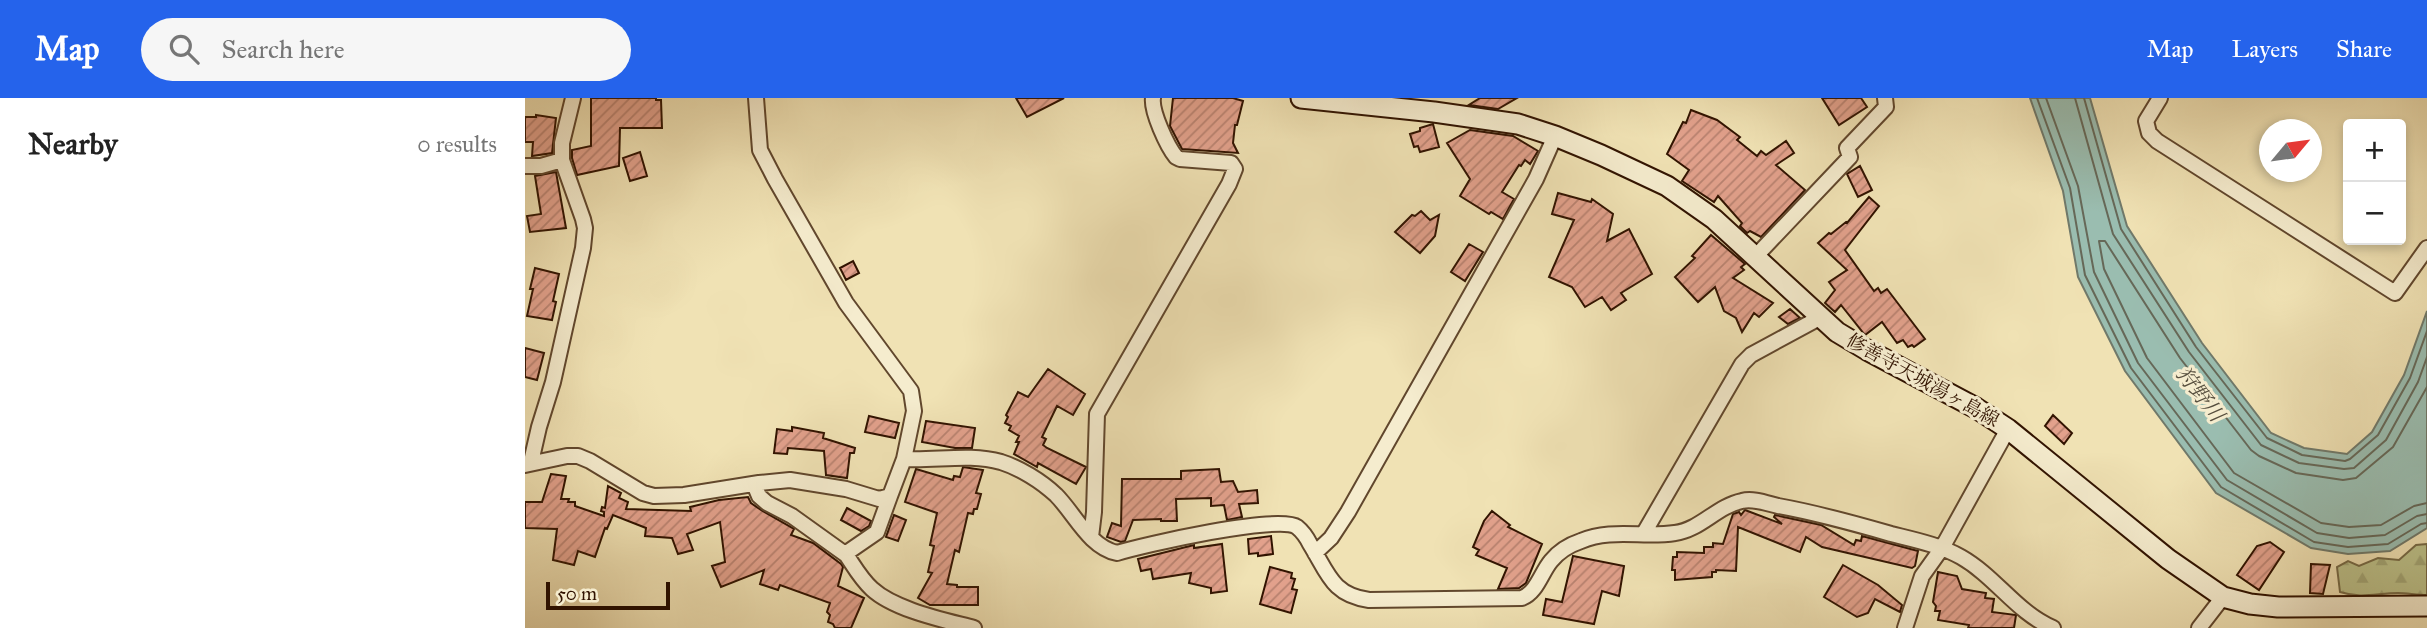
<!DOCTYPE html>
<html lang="en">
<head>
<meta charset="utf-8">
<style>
  body { margin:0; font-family:"IM FELL Great Primer","Noto Serif JP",serif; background:#f6f6f6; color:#222 }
  .controls { position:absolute; right:21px; top:21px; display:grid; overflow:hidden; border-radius:7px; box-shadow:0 4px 10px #0003 }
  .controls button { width:63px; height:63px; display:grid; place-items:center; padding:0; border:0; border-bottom:2px solid #e0e0e0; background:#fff; color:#222; font:35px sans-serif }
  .compass { position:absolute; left:1734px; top:21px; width:63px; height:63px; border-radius:50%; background:#fff; box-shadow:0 4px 10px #0003; rotate:61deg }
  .scale { position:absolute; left:21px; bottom:18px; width:124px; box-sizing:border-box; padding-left:7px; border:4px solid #311300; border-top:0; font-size:19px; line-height:24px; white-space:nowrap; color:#311300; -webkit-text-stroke:5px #f5ecce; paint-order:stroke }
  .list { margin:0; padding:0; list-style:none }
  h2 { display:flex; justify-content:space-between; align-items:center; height:91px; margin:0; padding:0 28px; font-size:30px }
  h2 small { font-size:23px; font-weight:400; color:#767676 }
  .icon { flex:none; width:38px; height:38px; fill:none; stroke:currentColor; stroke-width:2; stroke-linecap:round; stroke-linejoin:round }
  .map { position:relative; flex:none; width:1902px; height:530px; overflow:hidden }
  header { display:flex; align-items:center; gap:42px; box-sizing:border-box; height:98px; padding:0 35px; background:#2563eb; color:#fff }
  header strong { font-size:33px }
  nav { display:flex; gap:38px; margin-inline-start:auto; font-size:24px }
  .search { width:490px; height:63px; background:#f6f6f6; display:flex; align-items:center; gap:18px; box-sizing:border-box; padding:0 24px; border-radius:38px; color:#767676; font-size:26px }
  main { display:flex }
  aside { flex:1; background:#fff }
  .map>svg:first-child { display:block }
</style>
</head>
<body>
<header>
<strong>Map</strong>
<div class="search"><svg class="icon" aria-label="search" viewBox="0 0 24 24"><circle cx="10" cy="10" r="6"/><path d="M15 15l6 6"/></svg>Search here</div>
<nav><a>Map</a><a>Layers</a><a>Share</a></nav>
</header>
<main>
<aside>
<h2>Nearby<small>0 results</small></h2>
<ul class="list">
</ul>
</aside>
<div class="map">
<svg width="1902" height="530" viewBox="0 0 1902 530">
  <defs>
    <pattern id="forest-firs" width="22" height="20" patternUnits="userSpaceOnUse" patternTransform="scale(1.75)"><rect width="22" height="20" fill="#bcc28b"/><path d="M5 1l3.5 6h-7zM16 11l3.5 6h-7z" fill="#a2a676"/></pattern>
    <pattern id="building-hatch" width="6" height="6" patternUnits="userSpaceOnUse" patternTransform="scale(1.75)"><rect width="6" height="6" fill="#e2a18c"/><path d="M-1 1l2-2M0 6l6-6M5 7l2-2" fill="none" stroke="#b88270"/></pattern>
  </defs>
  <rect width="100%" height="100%" fill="#f0e2b4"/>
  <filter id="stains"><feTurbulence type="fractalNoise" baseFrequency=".00286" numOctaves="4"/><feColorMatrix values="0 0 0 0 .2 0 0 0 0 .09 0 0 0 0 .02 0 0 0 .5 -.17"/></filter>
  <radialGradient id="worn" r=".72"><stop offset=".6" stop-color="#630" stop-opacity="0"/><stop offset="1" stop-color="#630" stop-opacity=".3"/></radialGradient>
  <path fill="url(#forest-firs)" stroke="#766a46" stroke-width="2" d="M1902,446v51c-10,0 -20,-2 -29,-2 -21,0 -36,6 -58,-1l-3,-25 11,-6 11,5 19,-8 21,2 17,-15z"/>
  <path fill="#9abdb0" stroke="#70796a" stroke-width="2" d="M1505,0h60l37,128 75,117 69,90 33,15 43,6 25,-22 32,-57 23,-64v217l-37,23 -42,3 -37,-6 -95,-55 -91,-122 -47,-94 -15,-86z"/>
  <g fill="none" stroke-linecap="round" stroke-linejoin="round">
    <path stroke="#666858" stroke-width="2" d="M1512,0l33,90 15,87 46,93 90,119 93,55 34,5 40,-3 33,-20 6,-1
      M1521,0l32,88 16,86 44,91 89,117 90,53 32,5 36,-3 32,-19 10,-2
      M1550,0l38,136 76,118 72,93 38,18 45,6 10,-1 32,-28 32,-58 9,-25
      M1559,0l37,131 75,118 71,91 35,17 43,6 5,-2 28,-24 32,-57 17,-47
      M1902,289l-34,60 -37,31 -13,2 -47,-7 -37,-17 -8,-6 -71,-92 -75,-117h-6l5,28 43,89 87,115 87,50 28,4 32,-2 33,-19 13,-3"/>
  </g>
  <path fill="url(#building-hatch)" stroke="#311300" stroke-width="2" d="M66,0h65v2h5l1,28h-42l-1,38 -42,9 -5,-17v-8l19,-4z
    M491,0h48l-37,19z
    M648,0h60l10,3 -6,24h-2l-2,18 5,10 -56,-4 -12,-23z
    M955,0h37l-19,11 -29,-4z
    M1297,0h39l6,9 -28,18z
    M1166,12l26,10 23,17 -3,3 20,16 4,-5 5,4 20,-14 8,12 -18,12 29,25 -44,47 -11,-6 -3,2 -7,-7 2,-3 -24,-27 -4,6 -32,-21 7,-11 -22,-16 16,-32 3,1z
    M11,17l20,3 -4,35 -20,3 1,-14h-8v-25h11z
    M908,26l6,23 -19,5 -2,-6 -4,1 -4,-13 10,-3v-3z
    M945,32l43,6 25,15 -8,13 -5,-4 -4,6 -2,-1 -17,27 12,7 -11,20 -12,-7 -2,2 -29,-18 10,-17 -23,-36z
    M115,54l7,24 -17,5 -7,-23z
    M1335,68l12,24 -14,7 -11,-23z
    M31,74l10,56 -36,4 -3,-16 14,-2 -6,-38z
    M1033,95l33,9 1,-3 21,15 -6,27 22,-12 23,45 -31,19 5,7 -15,10 -9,-13 -17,10 -13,-20 -23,-10 25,-57 -22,-6z
    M1344,99l10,9 -34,44 29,41 4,-3 3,5 6,-4 38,50 -11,8 -2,-2 -4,2 -5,-7 -6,3 -15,-21 -17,13 -24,-30 -6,7 -10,-9 10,-13 -6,-8 18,-12 -29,-27 11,-10 2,1 15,-12 1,1z
    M896,113l9,9 9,-5 -4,21 -15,17 -25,-21 17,-17 3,1z
    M1186,137l34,29 -4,3 3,3 -11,8 40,25 -14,14 -5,-4 -12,19 -6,-14 -12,-7 -9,-24 -17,15 -23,-25 20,-19 -3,-2z
    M944,146l14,8 -18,29 -14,-9z
    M328,163l6,12 -13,7 -6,-12z
    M10,170l24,6 -6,27 3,1 -4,18 -25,-4 6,-27h-3z
    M1265,211l10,9 -12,6 -9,-7z
    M0,250l19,5 -7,27 -12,-3z
    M523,271l37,25 -12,21 -16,-9 -15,31 4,2 -3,6 4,3 39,19 -10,17 -38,-21 -1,4 -23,-13 5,-12h-3l3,-6 -10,-6 2,-4 -6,-3 3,-6 -2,-2 12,-23 10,5z
    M1528,317l19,18 -8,11 -19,-18z
    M344,318l30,7 -4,15 -30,-6z
    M401,323l49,7 -3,20h-17l-33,-6z
    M267,329l32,6 -1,5 32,10 -1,5h-4l-3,25 -21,-3 -2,-24 -36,-3 -1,6 -13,-1 3,-24 15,2z
    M438,369l20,3 -7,23 5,1 -4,15h-3l-1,5 -5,-1 -9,39 -4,-2 -8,34 10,1v2h21v18h-48l-12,-7 14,-25 -4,-1 6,-26 -4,-1 7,-32 -32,-11 11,-33 37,11 1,-4 6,1z
    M694,371l2,13 12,-1 5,11 19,-2 1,13 -19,1 3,13 -15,3 -3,-15 -13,1v-8l-35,1 1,22h-16v-2l-28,1 -8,21 -4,1 -14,-5 5,-14 9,3 1,-47h59v-8z
    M26,376l15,2 -5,23h8l-1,3h7v4l29,10v-4l-3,-1 1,-4 3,1 3,-22 13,7 -2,5 9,4 -2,7 65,2 -1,-4 29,-7 29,-3 3,6 10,7 33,19 -3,6 22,8 28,21 2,3 -5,19 26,12 -13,30h-16l-2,-4 -5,-2 2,-7 -3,-3 3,-9 -50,-18 -2,5 -18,-6 4,-14 -43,17 -9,-21 13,-4 -5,-40 -33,12 6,16 -15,4 -6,-16 -27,-2 1,-8 -33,-13 -6,14 -2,-1 -10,29 -17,-6 -4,14 -21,-5 4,-31 -32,-1v-26h17z
    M322,410l24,13 -2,5 -8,5 -20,-11z
    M1220,412l37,14 -8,-7 1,-2 46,10 33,20 2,-5 5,1 1,-5 56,15 -3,15 -3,2 -90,-21 -16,-10 -6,15 -62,-25 -2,44 -20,-1v2h-4v5l-37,3v-10h-3l1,-13h4v-5l27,1v-6h9v-4l10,1 10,-30 6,-2 2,3z
    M967,413l18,14 -2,2 34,17 -16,39 -7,5 -21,1 9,-21 -31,-13 3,-5 -6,-3 11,-26z
    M369,417l12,5 -8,21 -12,-4z
    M746,438l2,18 -15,2v-3l-9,1 -1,-15z
    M1745,444l14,10 -25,38 -22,-15 20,-29z
    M697,446l5,47 -16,2v-5l-22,-5 2,-10 -38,6 -2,-10 -10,2 -3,-12 56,-14v3z
    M1048,458l51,10 -5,30 -17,-5 -8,33 -51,-9 3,-16 16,3z
    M1786,466l19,1 -7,29 -13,-1z
    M1318,467l35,20 24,20 -2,7 -25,-13 -7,14 -11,4 -33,-20z
    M745,469l22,6 -1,5 4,1 -3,10 5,1 -6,23 -31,-9z
    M1413,474l19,4 5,13 24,4 -1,5 9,1 -2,13 24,3 -2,13h-46l1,-3 -31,-5 2,-9h-5l1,-5 -3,-4z"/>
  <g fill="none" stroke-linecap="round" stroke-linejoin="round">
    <g stroke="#61472d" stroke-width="18">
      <path id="street" d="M1635,0l-14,23 3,12 8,8 238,152 32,-45
        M0,68h16l21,-6
        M1230,159l95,-100 -3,-9 39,-41 -1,-9
        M379,361c32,2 66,-6 97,3 19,6 40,19 55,33 19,19 33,52 61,58 26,-8 162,-39 180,-26 5,4 10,11 13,17 18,29 22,51 59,56l153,-2c15,-6 19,-25 29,-37 8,-10 18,-16 30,-20 30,-13 63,-3 94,-8 25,-3 42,-27 67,-32 11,-3 24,2 36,5 39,7 75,17 113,28 24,6 49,11 70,23 35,20 55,55 92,71
        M6,364l8,-35 14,-45 30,-134 2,-20 -2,-9 -21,-59v-17l11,-45
        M0,367l42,-9h11l12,5 53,32 11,3 30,-1 75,-12 31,-3 56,9 33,10 11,-3 14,-37 10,-48 -3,-20 -65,-88 -71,-124 -15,-29 -4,-52
        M229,386l5,12 8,7 25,13 53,38 32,-22 13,-36
        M1119,435l98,-169 9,-9 70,-38
        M566,439l3,-25 3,-98 132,-230 6,-15 -4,-6 -51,-4 -4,-2c-9,-11 -25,-46 -23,-59
        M320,455c9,13 15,25 27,36 23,21 72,31 102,39
        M790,455l16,-15 17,-26 188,-333 19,-43
        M1380,530l17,-52 20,-28 66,-119
        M1674,530l24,-31"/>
    </g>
    <g stroke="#311300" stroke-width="23">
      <path id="secondary" d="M776,0l133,14 84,12 37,12 46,19 66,31 47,33 123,113 30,18 109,58 32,21 160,130 55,38 27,7 28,3 149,-1"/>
    </g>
    <use href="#street" stroke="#f5ecce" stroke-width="14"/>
    <use href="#secondary" stroke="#f5ecce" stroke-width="19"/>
  </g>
  <g text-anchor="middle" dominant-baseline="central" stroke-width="6" stroke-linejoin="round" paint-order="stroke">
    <g font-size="19" fill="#311300" stroke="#f5ecce">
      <text transform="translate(1398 282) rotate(29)">修善寺天城湯ヶ島線</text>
    </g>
    <g font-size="21" font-style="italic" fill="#564e3e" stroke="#f5ecce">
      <text transform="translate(1675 296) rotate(52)">狩野川</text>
    </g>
  </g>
  <rect width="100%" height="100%" filter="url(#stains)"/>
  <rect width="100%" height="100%" fill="url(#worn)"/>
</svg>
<div class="controls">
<button>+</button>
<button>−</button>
</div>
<svg class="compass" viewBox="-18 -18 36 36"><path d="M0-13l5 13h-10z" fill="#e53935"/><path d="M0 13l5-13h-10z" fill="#767676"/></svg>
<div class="scale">50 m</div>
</div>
</main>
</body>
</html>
